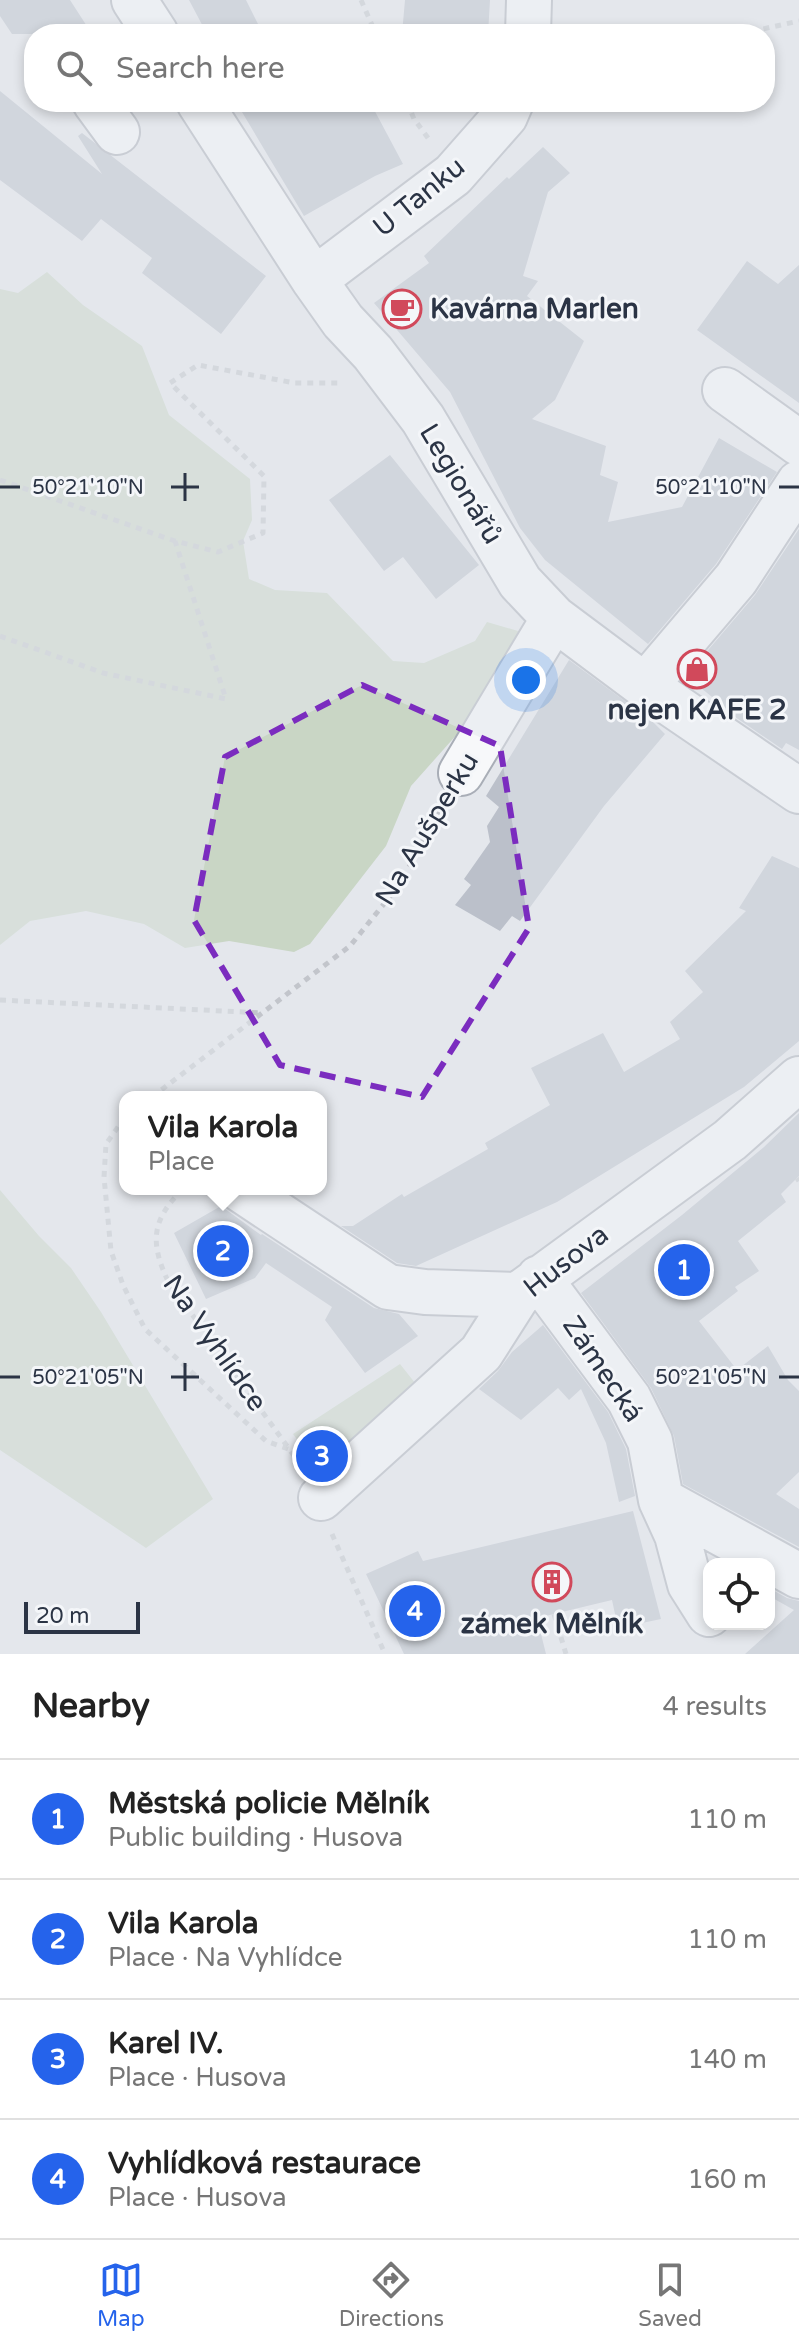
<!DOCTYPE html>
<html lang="en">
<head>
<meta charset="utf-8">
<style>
  body { margin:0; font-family:"Varela Round",sans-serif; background:#f2f2f2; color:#222 }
  .controls { position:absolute; right:24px; bottom:24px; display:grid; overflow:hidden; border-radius:16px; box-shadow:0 4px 12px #0003 }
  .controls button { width:72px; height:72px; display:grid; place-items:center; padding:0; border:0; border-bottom:2px solid #e0e0e0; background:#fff; color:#222; font:40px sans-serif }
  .scale { position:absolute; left:24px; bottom:20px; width:116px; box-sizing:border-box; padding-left:8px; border:4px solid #2b3445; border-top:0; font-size:22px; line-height:28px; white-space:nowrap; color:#2b3445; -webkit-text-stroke:6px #f4f6f9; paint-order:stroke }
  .you { position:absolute; left:526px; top:680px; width:28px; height:28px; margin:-20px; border:6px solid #fff; border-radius:50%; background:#1a73e8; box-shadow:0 0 0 12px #1a73e833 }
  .badge { display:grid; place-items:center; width:52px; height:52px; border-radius:50%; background:#2563eb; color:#fff; font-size:26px; font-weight:700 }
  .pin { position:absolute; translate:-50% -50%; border:4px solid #fff; box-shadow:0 2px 8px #0006 }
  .popup { position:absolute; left:119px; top:1091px; width:208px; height:104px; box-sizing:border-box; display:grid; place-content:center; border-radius:16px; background:#fff; filter:drop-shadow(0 2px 6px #0005); font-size:26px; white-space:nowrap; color:#767676 }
  .popup b { font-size:30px; color:#222 }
  .popup::after { content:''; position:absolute; left:50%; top:100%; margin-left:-16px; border:16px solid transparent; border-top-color:#fff }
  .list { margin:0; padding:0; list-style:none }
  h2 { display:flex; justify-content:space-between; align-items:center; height:104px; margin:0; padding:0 32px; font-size:34px }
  h2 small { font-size:26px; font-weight:400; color:#767676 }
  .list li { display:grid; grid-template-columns:52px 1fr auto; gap:24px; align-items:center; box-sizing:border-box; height:120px; padding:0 32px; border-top:2px solid #e0e0e0 }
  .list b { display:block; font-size:30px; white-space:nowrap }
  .list p { margin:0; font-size:26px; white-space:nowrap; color:#767676 }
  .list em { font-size:26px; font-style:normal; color:#767676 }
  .icon { flex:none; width:44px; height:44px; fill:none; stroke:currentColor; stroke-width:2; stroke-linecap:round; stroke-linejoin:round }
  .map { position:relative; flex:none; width:799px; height:1654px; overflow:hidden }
  .search { position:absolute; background:#fff; box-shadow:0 4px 12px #0003; left:24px; right:24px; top:24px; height:88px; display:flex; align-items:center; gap:20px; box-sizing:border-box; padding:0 28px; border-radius:32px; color:#767676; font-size:30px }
  .sheet { height:584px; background:#fff }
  nav { display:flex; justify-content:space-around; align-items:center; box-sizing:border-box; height:112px; border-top:2px solid #e0e0e0; background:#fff; font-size:22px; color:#767676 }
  nav a { display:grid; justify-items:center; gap:4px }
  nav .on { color:#2563eb }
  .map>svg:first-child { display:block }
</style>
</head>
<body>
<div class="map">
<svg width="799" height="1654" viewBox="0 0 799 1654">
  <rect width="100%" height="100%" fill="#e4e7ec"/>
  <path fill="#c9d6c5" d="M47,272l36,33 59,41 27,69 81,64 2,41 -9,21 6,38 26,11 52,3 66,68 31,2 51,-22 12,-19 31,9 -6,33 -28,40 -73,82 -25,60 -76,98 -16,8 -65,-11 -44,7 -41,-24 -58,-13 -56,10 -30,24v-656l18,4z
    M0,1190l39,46 32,32 30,44 112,187 -67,49 -146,-98z
    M400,1364l23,29 -97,79 -8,-3 13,-12 -7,-7 -13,9 -18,-25z"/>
  <path fill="#bbc0ca" d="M0,0h70l22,34h-80l-12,-18z
    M189,0h57l17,34h-56z
    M405,0h85l-2,34h-64v-6l-12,6h-10z
    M0,91l102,83 -24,-38 4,-3 184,143 -45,58 -79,-61 10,-15 -51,-39 -19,22 -82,-61z
    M236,102h134l33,62 -28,12 -71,40z
    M543,147l27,26 -22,19 -25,84 15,5 -11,15 57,45 -29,59 -23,19 74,27 -6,29 18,7 -10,40 74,-15 37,-69 58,34 -61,92 -68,80 -103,-84 -25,-32 -70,-136 -76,-89 55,-40 -5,-7 83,-79 2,2z
    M747,261l31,23 21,-19v138l-102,-73z
    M390,455l89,110 -43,34 -33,-42 -19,14 -55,-71z
    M799,529v221l-13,-7 -4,6 -57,-39 2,-1 -41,-33 69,-81z
    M569,660l83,61 13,13 -61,72 -84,115 -8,-5 -12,15 -45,-26 16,-20 -7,-6 26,-37 -3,-16 12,-19 -13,-11z
    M772,856l27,12v173l-55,46 -187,115 -141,64 -19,-3 -56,-37h12l49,-32 2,3 84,-48 -3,-6 65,-38 -19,-37 72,-35 21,39 56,-33 -10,-17 33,-30 -18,-21 61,-60 -7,-3z
    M799,1113v63l-18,18 5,8 -48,39 21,30 -24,16 3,4 -39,30 38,49 31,-24 20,34 11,11v81l-23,22 23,15v38l-116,-63 -9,-48 -23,-48 -70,-95 101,-78 82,-68z
    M221,1206l40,29 1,-1 112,74 25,6 19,22 -53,37 -40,-53 7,-13 -66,-44 -11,15 -49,21 -32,-66z
    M543,1325l65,87 18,37 9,47 -16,6 -13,-59 -25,-54 -12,11 -11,-12 -37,32 -42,-31 19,-18 14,-19z
    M633,1511l28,108 -43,9 -6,-28 -75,18 9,36h-142l-38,-80 52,-23 5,10z
    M769,1588l18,10 12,3v53h-54l49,-44 -25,-14z"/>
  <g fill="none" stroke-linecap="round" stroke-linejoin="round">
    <g stroke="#a9aeb7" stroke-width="48">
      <path id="minor" d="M134,0l22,34
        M528,34l1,-34
        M95,102l22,30
        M199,102l115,178 29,41 30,32 50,66 97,163 34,36 91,68 154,105
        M314,280l139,-105 52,-59 6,-14
        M725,390l74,53
        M645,686l91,-107 63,-96
        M461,773l93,-155
        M240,1189l148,98 37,5 93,3
        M539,1278l90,121 21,42 11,59 138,76
        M321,1498l160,-145 37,-58 212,-155 69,-61
        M661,1500l16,35 13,49 19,30"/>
    </g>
    <path stroke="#c2c5cb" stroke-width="5" stroke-dasharray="6 6" stroke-linecap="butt" d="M361,0l15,34
      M740,34l59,-13
      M407,102l7,17 17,23
      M0,480l175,61 43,11 45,-19 1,-57 -94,-93 28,-18 97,18h48
      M0,636l103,37 123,26 -51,-158
      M0,1000l263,13
      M152,1097l198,-151 50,-62 40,-76
      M125,1117l-19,27 -2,33 7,74 12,34 22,44 121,112 25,9
      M797,1178l2,3
      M183,1189c-32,31 -33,54 -15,92l132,183
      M332,1534l53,120
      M554,1614l12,40"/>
    <use href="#minor" stroke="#f7f8fa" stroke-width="44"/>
  </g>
  <path d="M0 0H799V1654H0ZM362,685l138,61 29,182 -107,169 -142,-32 -86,-145 31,-163z" fill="#e4e7ec" fill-opacity=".55" fill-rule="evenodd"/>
  <path fill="none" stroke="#7b2cbf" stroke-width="6" stroke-dasharray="16 10" stroke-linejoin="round" d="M362,685l138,61 29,182 -107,169 -142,-32 -86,-145 31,-163z"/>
  <path fill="none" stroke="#2b3445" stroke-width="3" d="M185,473v28M0,487h20M171,487h28M779,487h20M185,1363v28M0,1377h20M171,1377h28M779,1377h20"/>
  <defs>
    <g id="cafe-ring" transform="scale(2)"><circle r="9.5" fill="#f4f6f9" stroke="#d1495b" stroke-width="1.5"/><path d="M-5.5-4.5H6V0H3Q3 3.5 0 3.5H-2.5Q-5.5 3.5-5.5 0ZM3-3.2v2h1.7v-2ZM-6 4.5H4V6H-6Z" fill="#d1495b"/></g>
    <g id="shop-ring" transform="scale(2)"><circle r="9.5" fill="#f4f6f9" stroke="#d1495b" stroke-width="1.5"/><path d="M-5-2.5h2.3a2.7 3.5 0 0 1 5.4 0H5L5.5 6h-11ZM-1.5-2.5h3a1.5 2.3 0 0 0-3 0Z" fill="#d1495b"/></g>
    <g id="building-ring" transform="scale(2)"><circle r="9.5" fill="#f4f6f9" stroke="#d1495b" stroke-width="1.5"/><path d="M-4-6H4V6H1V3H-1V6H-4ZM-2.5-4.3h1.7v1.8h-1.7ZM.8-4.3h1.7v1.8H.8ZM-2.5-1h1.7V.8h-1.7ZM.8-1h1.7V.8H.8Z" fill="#d1495b"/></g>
  </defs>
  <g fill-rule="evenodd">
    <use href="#cafe-ring" x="402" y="309"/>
    <use href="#shop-ring" x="697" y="669"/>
    <use href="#building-ring" x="552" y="1582"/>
  </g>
  <g text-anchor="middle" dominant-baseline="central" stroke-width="6" stroke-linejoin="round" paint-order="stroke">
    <g font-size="28" fill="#2b3445" stroke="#f4f6f9">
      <text transform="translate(419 197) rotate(-39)">U Tanku</text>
      <text transform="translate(461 484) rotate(59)">Legionářů</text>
      <text transform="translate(427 829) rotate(-59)">Na Aušperku</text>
      <text transform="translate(566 1261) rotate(-38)">Husova</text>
      <text transform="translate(215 1343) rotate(55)">Na Vyhlídce</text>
      <text transform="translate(603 1369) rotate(56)">Zámecká</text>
    </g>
    <g font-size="28" font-weight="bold" fill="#2b3445" stroke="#f4f6f9">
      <text x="430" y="309" text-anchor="start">Kavárna Marlen</text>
      <text x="697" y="710">nejen KAFE 2</text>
      <text x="552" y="1624">zámek Mělník</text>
    </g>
  </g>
  <g font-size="20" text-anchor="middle" fill="#2b3445" stroke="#f4f6f9" stroke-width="6" stroke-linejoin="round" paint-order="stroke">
    <text x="88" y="494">50°21'10"N</text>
    <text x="711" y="494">50°21'10"N</text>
    <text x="88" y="1384">50°21'05"N</text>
    <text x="711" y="1384">50°21'05"N</text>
  </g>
</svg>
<div class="controls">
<button><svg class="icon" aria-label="locate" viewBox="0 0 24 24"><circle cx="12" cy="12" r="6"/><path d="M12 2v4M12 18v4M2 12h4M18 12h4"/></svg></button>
</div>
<div class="scale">20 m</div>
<div class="you"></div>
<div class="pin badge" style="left:684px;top:1270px">1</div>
<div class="pin badge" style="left:223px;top:1251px">2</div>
<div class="popup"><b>Vila Karola</b>Place</div>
<div class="pin badge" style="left:322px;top:1456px">3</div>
<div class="pin badge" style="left:415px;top:1611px">4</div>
<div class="search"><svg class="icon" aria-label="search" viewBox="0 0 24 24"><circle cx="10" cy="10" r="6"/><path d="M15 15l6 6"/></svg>Search here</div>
</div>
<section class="sheet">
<h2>Nearby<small>4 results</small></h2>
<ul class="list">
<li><span class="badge">1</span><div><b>Městská policie Mělník</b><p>Public building · Husova</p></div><em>110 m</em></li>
<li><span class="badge">2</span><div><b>Vila Karola</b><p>Place · Na Vyhlídce</p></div><em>110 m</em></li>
<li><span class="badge">3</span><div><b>Karel IV.</b><p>Place · Husova</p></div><em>140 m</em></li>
<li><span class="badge">4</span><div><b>Vyhlídková restaurace</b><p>Place · Husova</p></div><em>160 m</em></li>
</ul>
</section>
<nav>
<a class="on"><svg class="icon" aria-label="map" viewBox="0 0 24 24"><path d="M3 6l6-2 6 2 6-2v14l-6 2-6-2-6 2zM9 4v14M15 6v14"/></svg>Map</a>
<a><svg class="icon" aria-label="directions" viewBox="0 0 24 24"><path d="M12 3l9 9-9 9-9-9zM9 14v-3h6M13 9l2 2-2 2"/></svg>Directions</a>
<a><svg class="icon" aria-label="saved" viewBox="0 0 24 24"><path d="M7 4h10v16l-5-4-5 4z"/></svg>Saved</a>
</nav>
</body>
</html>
